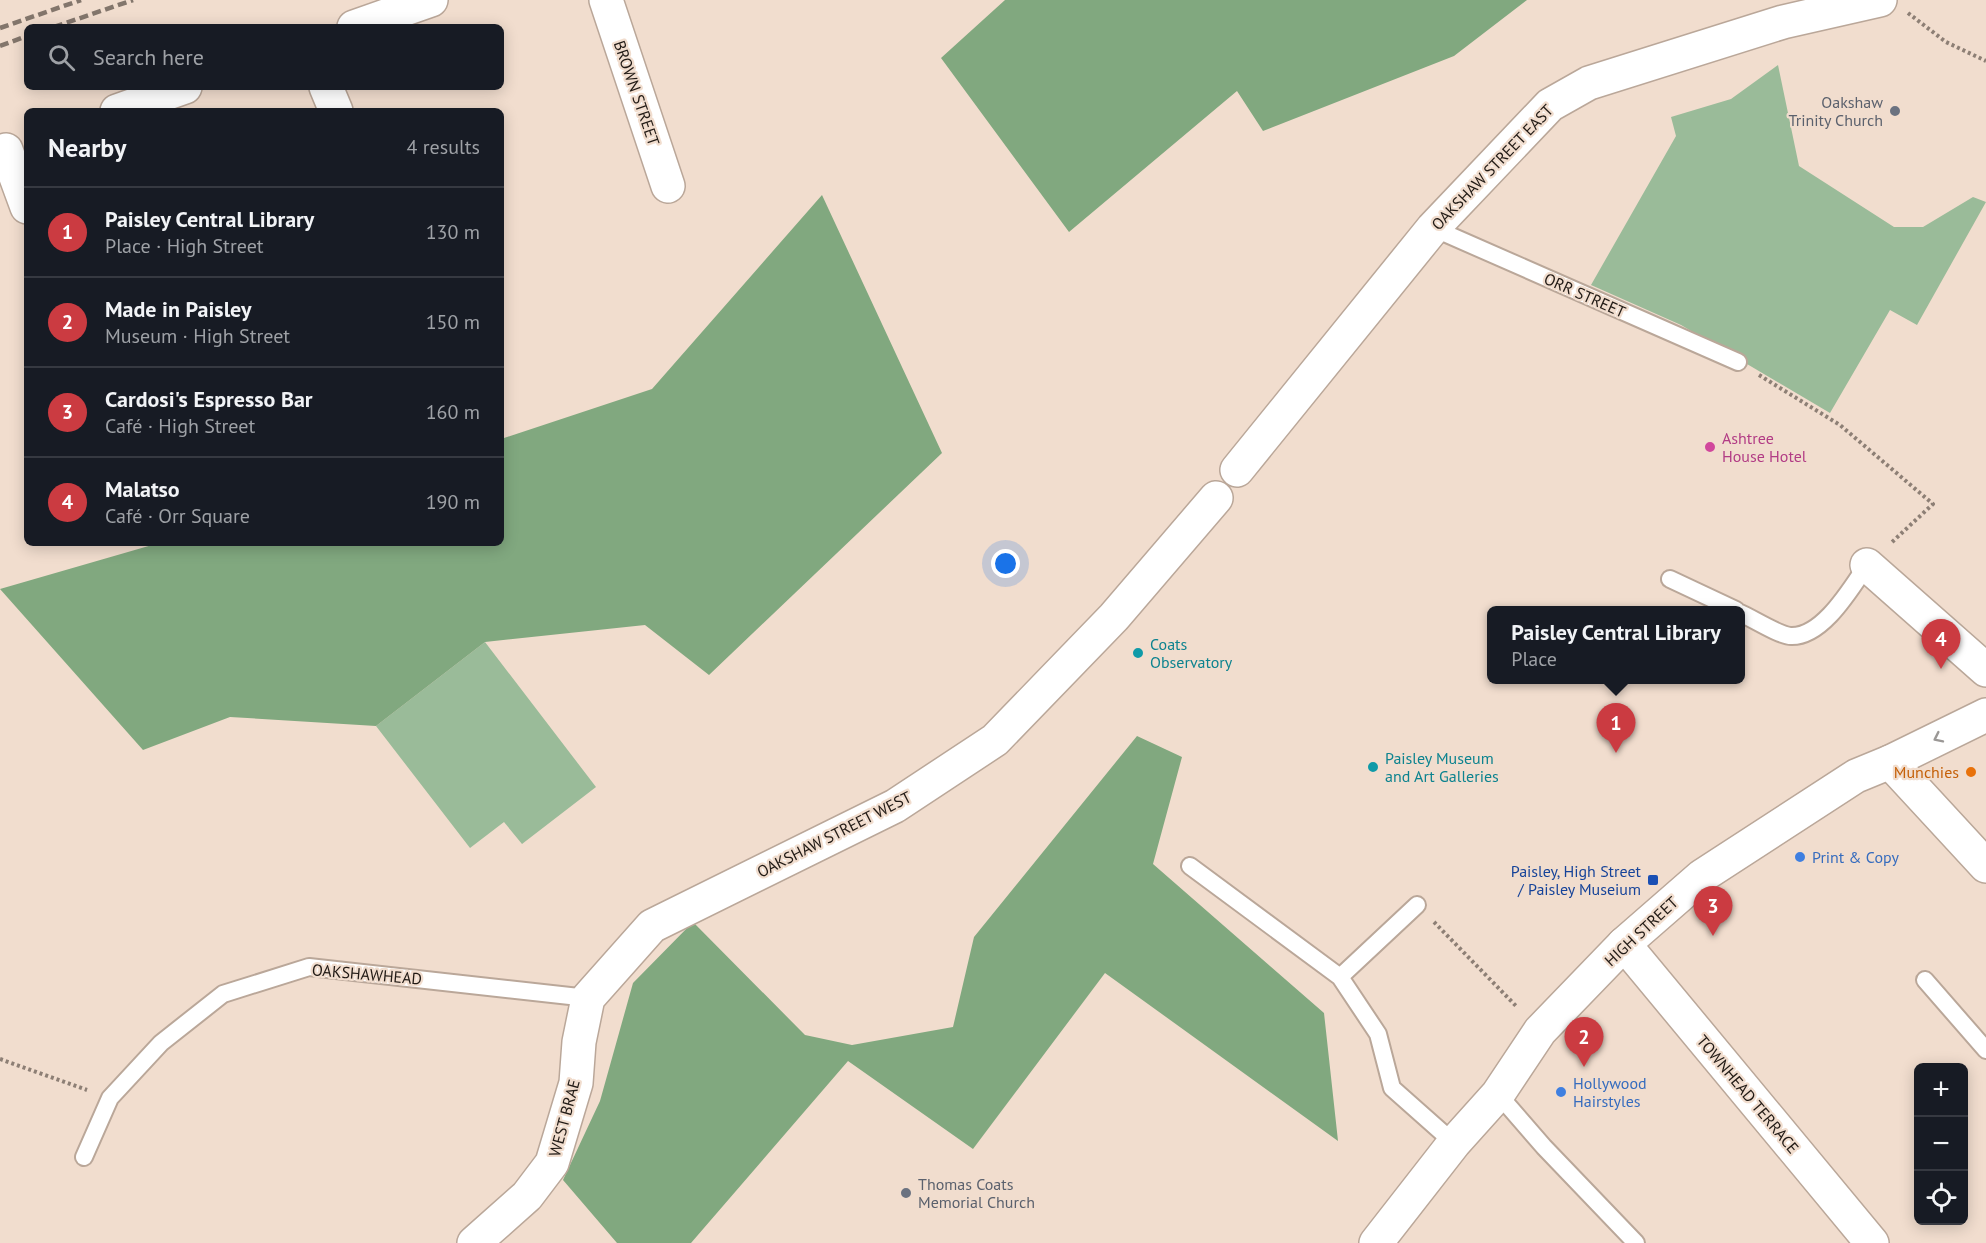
<!DOCTYPE html>
<html lang="en">
<head>
<meta charset="utf-8">
<style>
  body { margin:0; font-family:"PT Sans",sans-serif; background:#242831; color:#f1f3f6 }
  .controls { position:absolute; right:18px; bottom:18px; display:grid; overflow:hidden; border-radius:9px; box-shadow:0 3px 15px #0003 }
  .controls button { width:54px; height:54px; display:grid; place-items:center; padding:0; border:0; border-bottom:2px solid #363941; background:#171b24; color:#f1f3f6; font:30px sans-serif }
  .you { position:absolute; left:1006px; top:564px; width:21px; height:21px; margin:-15px; border:4px solid #fff; border-radius:50%; background:#1a73e8; box-shadow:0 0 0 9px #1a73e833 }
  .badge { display:grid; place-items:center; width:39px; height:39px; border-radius:50%; background:#cb3b41; color:#fff; font-size:20px; font-weight:700 }
  .pin { position:absolute; translate:-50% -50px; filter:drop-shadow(0 2px 3px #0008) }
  .pin::after { content:''; position:absolute; top:32px; width:21px; height:18px; background:inherit; clip-path:polygon(0 0,100% 0,50% 100%) }
  .popup { position:absolute; left:1487px; top:606px; width:258px; height:78px; box-sizing:border-box; display:grid; place-content:center; border-radius:9px; background:#171b24; filter:drop-shadow(0 2px 4px #0005); font-size:20px; white-space:nowrap; color:#9ea1a6 }
  .popup b { font-size:22px; color:#f1f3f6 }
  .popup::after { content:''; position:absolute; left:50%; top:100%; margin-left:-12px; border:12px solid transparent; border-top-color:#171b24 }
  .list { margin:0; padding:0; list-style:none }
  h2 { display:flex; justify-content:space-between; align-items:center; height:78px; margin:0; padding:0 24px; font-size:26px }
  h2 small { font-size:20px; font-weight:400; color:#9ea1a6 }
  .list li { display:grid; grid-template-columns:39px 1fr auto; gap:18px; align-items:center; box-sizing:border-box; height:90px; padding:0 24px; border-top:2px solid #363941 }
  .list b { display:block; font-size:22px; white-space:nowrap }
  .list p { margin:0; font-size:20px; white-space:nowrap; color:#9ea1a6 }
  .list em { font-size:20px; font-style:normal; color:#9ea1a6 }
  .icon { flex:none; width:33px; height:33px; fill:none; stroke:currentColor; stroke-width:2; stroke-linecap:round; stroke-linejoin:round }
  .map { position:relative; flex:none; width:1986px; height:1243px; overflow:hidden }
  .search { position:absolute; background:#171b24; box-shadow:0 3px 15px #0003; left:24px; top:24px; width:480px; height:66px; display:flex; align-items:center; gap:15px; box-sizing:border-box; padding:0 21px; border-radius:9px; color:#9ea1a6; font-size:22px }
  .panel { position:absolute; background:#171b24; box-shadow:0 3px 15px #0003; left:24px; top:108px; width:480px; height:438px; border-radius:9px }
  .map>svg:first-child { display:block }
</style>
</head>
<body>
<div class="map">
<svg width="1986" height="1243" viewBox="0 0 1986 1243">
  <rect width="100%" height="100%" fill="#f1ddce"/>
  <path fill="#9abb99" d="M1778,65l21,101 95,61h29l50,-30 13,5 -69,123 -27,-15 -60,103 -149,-88 -90,-40 85,-149 -5,-19 60,-18z
    M485,642l111,145 -74,57 -18,-22 -34,26 -94,-122z"/>
  <path fill="#81a87f" d="M1005,0h522l-73,56 -191,75 -26,-40 -168,141 -128,-174z
    M822,195l120,258 -233,222 -64,-50 -160,17 -109,84 -146,-9 -87,33 -143,-161 159,-46h342v-104l151,-50z
    M1137,736l45,21 -29,107 171,149 14,128 -233,-168 -132,176 -125,-88 -157,182h-74l-54,-63 37,-79 33,-118 60,-61 112,113 47,10 101,-18 21,-90z"/>
  <g fill="none" stroke-linecap="round" stroke-linejoin="round">
    <g stroke="#baa799" stroke-width="20">
      <path id="service" d="M1433,228l305,134
        M1670,579l66,31
        M1740,613c12,5 40,23 51,23 32,1 60,-48 76,-71
        M1190,866l150,111 38,57 14,54 62,55
        M1340,977l77,-72
        M1925,980l61,70
        M1498,1094l46,53 92,96
        M84,1157l26,-59 51,-55 62,-49 86,-27 279,31"/>
    </g>
    <g stroke="#baa799" stroke-width="36">
      <path id="minor" d="M606,0l62,186
        M354,27l77,-27
        M326,87l10,24
        M117,111l68,-24
        M6,150l21,57
        M1237,470l196,-242 117,-123 39,-22 194,-61 97,-22
        M1867,565l119,105
        M1890,762l96,-47
        M1624,944l248,299
        M474,1243l53,-47 25,-33 24,-80 3,-41 9,-44 64,-72 243,-120 100,-66 119,-123 102,-119"/>
    </g>
    <g stroke="#baa799" stroke-width="36">
      <path id="tertiary" d="M1376,1243l78,-100 44,-49 42,-63 84,-87 78,-68 154,-100 34,-14 96,104"/>
    </g>
    <path stroke="#8d7f75" stroke-width="4" stroke-dasharray="3 3" stroke-linecap="butt" d="M1908,13l38,29 40,19
      M1759,375l81,50 93,79 -42,39
      M1434,922l83,85
      M0,1059l87,31"/>
    <use href="#service" stroke="#fff" stroke-width="16"/>
    <use href="#minor" stroke="#fff" stroke-width="33"/>
    <use href="#tertiary" stroke="#fff" stroke-width="33"/>
    <path stroke="#83766c" stroke-width="4.5" stroke-dasharray="9 4.5" stroke-linecap="butt" d="M54,27l79,-27
      M0,28l81,-28
      M0,46l27,-10"/>
  </g>
  <defs><path id="oneway-chevron" d="M-2-3.5L2.5 0L-2 3.5" fill="none" stroke-width="1.6" stroke-linecap="round" stroke-linejoin="round" transform="scale(1.5)"/></defs>
  <use stroke="#9b9896" href="#oneway-chevron" transform="translate(1938 738) rotate(154)"/>
  <g fill="#6b7280" stroke="#f1ddce" stroke-width="2">
    <circle cx="1895" cy="111" r="6"/>
    <circle cx="906" cy="1193" r="6"/>
  </g>
  <circle fill="#d1479c" stroke="#f1ddce" stroke-width="2" cx="1710" cy="447" r="6"/>
  <g fill="#0f9aa8" stroke="#f1ddce" stroke-width="2">
    <circle cx="1138" cy="653" r="6"/>
    <circle cx="1373" cy="767" r="6"/>
  </g>
  <circle fill="#e8710a" stroke="#f1ddce" stroke-width="2" cx="1971" cy="772" r="6"/>
  <g fill="#3f7fe0" stroke="#f1ddce" stroke-width="2">
    <circle cx="1800" cy="857" r="6"/>
    <circle cx="1561" cy="1092" r="6"/>
  </g>
  <rect fill="#1a4fb4" stroke="#f1ddce" stroke-width="2" x="1647" y="874" width="12" height="12" rx="3"/>
  <g text-anchor="middle" dominant-baseline="central" stroke-width="4.5" stroke-linejoin="round" paint-order="stroke">
    <g font-size="16" fill="#211a15" stroke="#f1ddce">
      <text transform="translate(637 93) rotate(71)">BROWN STREET</text>
      <text transform="translate(1492 167) rotate(-46)">OAKSHAW STREET EAST</text>
      <text transform="translate(1585 295) rotate(24)">ORR STREET</text>
      <text transform="translate(834 834) rotate(-27)">OAKSHAW STREET WEST</text>
      <text transform="translate(1641 931) rotate(-43)">HIGH STREET</text>
      <text transform="translate(367 974) rotate(5)">OAKSHAWHEAD</text>
      <text transform="translate(1748 1094) rotate(50)">TOWNHEAD TERRACE</text>
      <text transform="translate(564 1118) rotate(-75)">WEST BRAE</text>
    </g>
    <g font-size="16" fill="#5b616d" stroke="#f1ddce" text-anchor="end">
      <text x="1883" y="102">Oakshaw<tspan x="1883" dy="18">Trinity Church</tspan></text>
      <text x="918" y="1184" text-anchor="start">Thomas Coats<tspan x="918" dy="18">Memorial Church</tspan></text>
    </g>
    <g font-size="16" fill="#b23c85" stroke="#f1ddce" text-anchor="start">
      <text x="1722" y="438">Ashtree<tspan x="1722" dy="18">House Hotel</tspan></text>
    </g>
    <g font-size="16" fill="#0d838f" stroke="#f1ddce" text-anchor="start">
      <text x="1150" y="644">Coats<tspan x="1150" dy="18">Observatory</tspan></text>
      <text x="1385" y="758">Paisley Museum<tspan x="1385" dy="18">and Art Galleries</tspan></text>
    </g>
    <g font-size="16" fill="#c56008" stroke="#f1ddce" text-anchor="end">
      <text x="1959" y="772">Munchies</text>
    </g>
    <g font-size="16" fill="#366cbe" stroke="#f1ddce" text-anchor="start">
      <text x="1812" y="857">Print &amp; Copy</text>
      <text x="1573" y="1083">Hollywood<tspan x="1573" dy="18">Hairstyles</tspan></text>
    </g>
    <g font-size="16" fill="#164399" stroke="#f1ddce" text-anchor="end">
      <text x="1641" y="871">Paisley, High Street<tspan x="1641" dy="18">/ Paisley Museium</tspan></text>
    </g>
  </g>
</svg>
<div class="controls">
<button>+</button>
<button>−</button>
<button><svg class="icon" aria-label="locate" viewBox="0 0 24 24"><circle cx="12" cy="12" r="6"/><path d="M12 2v4M12 18v4M2 12h4M18 12h4"/></svg></button>
</div>
<div class="you"></div>
<div class="pin badge" style="left:1616px;top:753px">1</div>
<div class="popup"><b>Paisley Central Library</b>Place</div>
<div class="pin badge" style="left:1584px;top:1067px">2</div>
<div class="pin badge" style="left:1713px;top:936px">3</div>
<div class="pin badge" style="left:1941px;top:669px">4</div>
<div class="search"><svg class="icon" aria-label="search" viewBox="0 0 24 24"><circle cx="10" cy="10" r="6"/><path d="M15 15l6 6"/></svg>Search here</div>
<section class="panel">
<h2>Nearby<small>4 results</small></h2>
<ul class="list">
<li><span class="badge">1</span><div><b>Paisley Central Library</b><p>Place · High Street</p></div><em>130 m</em></li>
<li><span class="badge">2</span><div><b>Made in Paisley</b><p>Museum · High Street</p></div><em>150 m</em></li>
<li><span class="badge">3</span><div><b>Cardosi's Espresso Bar</b><p>Café · High Street</p></div><em>160 m</em></li>
<li><span class="badge">4</span><div><b>Malatso</b><p>Café · Orr Square</p></div><em>190 m</em></li>
</ul>
</section>
</div>
</body>
</html>
